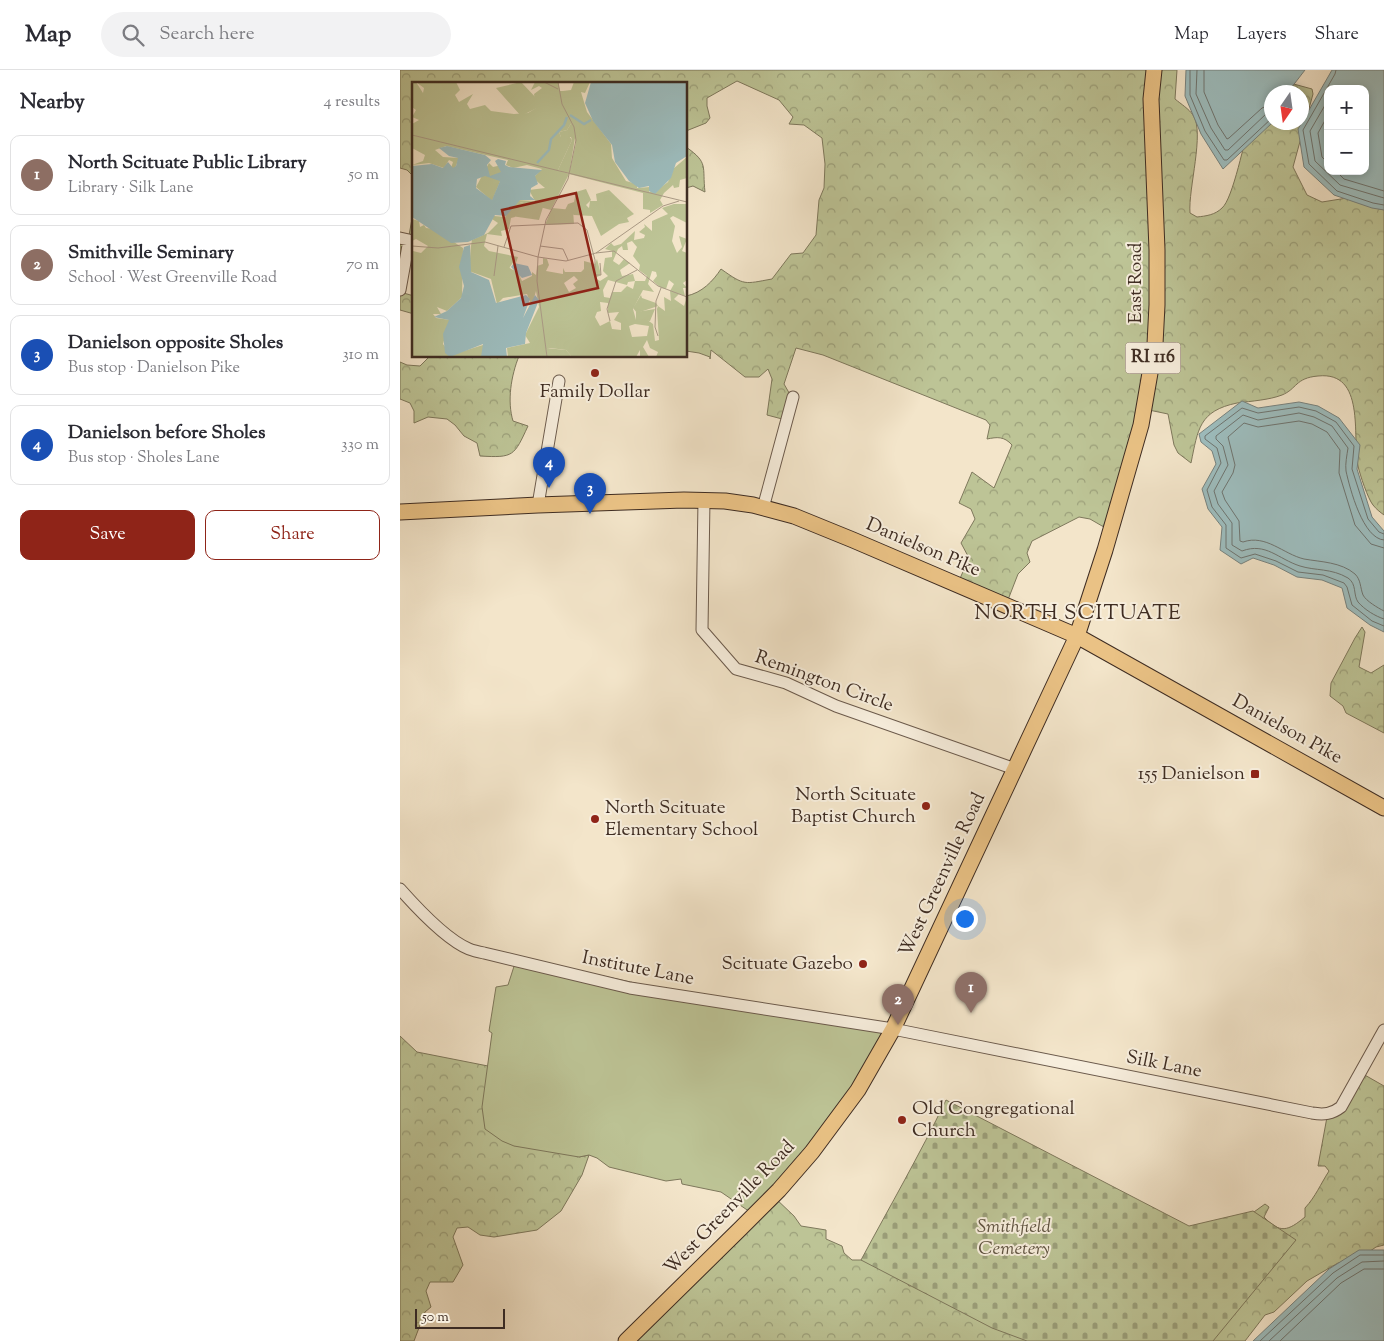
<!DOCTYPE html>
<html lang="en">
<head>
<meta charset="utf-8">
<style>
  body { margin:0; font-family:"Sorts Mill Goudy",serif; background:#f2f2f3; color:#2b2b33 }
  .controls { position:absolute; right:15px; top:15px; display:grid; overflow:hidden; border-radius:10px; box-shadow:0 2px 8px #0003 }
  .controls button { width:45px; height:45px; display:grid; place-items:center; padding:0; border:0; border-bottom:1px solid #e1e1e2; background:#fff; color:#2b2b33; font:25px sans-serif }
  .compass { position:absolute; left:864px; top:15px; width:45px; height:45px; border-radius:50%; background:#fff; box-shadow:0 2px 8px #0003; rotate:193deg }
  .scale { position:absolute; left:15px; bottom:12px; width:90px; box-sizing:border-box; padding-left:5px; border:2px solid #3e2c22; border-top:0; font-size:14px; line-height:18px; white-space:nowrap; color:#3e2c22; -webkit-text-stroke:4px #f7eedd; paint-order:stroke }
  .you { position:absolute; left:564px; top:848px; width:18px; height:18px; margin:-12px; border:4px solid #fff; border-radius:50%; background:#1a73e8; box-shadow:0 0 0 8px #1a73e833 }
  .badge { display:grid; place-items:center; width:32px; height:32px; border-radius:50%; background:#8f2418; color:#fff; font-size:16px; font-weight:700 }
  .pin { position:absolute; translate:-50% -41px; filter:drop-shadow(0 1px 2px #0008) }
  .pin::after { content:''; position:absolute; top:26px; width:18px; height:15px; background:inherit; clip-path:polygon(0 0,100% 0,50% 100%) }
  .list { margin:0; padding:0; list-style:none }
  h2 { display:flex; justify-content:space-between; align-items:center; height:65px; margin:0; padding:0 20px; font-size:21px }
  h2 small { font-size:16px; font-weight:400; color:#7c7c81 }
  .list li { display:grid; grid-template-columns:32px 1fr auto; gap:15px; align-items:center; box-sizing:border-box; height:80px; margin:0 10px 10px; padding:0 10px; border:1px solid #e1e1e2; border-radius:10px }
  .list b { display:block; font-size:19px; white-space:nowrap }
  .list p { margin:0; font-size:16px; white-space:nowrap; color:#7c7c81 }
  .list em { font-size:16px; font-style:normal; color:#7c7c81 }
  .actions { display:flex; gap:10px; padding:15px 20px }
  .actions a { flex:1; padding:11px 0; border:1px solid #8f2418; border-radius:10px; text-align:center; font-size:18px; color:#8f2418 }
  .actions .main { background:#8f2418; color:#fff }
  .icon { flex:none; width:28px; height:28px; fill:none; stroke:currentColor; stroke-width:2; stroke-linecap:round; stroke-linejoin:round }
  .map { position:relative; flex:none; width:984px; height:1271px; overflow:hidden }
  header { display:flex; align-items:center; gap:30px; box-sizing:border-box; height:70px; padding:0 25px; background:#fff; border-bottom:1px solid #e1e1e2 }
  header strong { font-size:24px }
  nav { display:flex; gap:28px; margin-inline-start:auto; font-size:18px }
  .search { width:350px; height:45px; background:#f2f2f3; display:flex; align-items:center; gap:12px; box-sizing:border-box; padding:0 18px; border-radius:28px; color:#7c7c81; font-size:19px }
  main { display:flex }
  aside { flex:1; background:#fff }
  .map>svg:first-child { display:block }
</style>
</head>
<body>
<header>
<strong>Map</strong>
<div class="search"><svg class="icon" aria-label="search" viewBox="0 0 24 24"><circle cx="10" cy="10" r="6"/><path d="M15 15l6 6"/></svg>Search here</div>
<nav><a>Map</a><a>Layers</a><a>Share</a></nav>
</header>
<main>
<aside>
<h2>Nearby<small>4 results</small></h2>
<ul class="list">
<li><span class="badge" style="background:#8d6e63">1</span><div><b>North Scituate Public Library</b><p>Library · Silk Lane</p></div><em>50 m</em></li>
<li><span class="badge" style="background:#8d6e63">2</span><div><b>Smithville Seminary</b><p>School · West Greenville Road</p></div><em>70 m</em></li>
<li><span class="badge" style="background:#1a4fb4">3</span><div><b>Danielson opposite Sholes</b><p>Bus stop · Danielson Pike</p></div><em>310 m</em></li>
<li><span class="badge" style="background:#1a4fb4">4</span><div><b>Danielson before Sholes</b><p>Bus stop · Sholes Lane</p></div><em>330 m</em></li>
</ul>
<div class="actions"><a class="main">Save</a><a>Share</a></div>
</aside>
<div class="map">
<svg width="984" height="1271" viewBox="0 0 984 1271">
  <defs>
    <pattern id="forest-crowns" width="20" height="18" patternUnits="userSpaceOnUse" patternTransform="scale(1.25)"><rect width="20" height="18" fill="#bdc496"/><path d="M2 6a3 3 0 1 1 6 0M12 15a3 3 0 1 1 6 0" fill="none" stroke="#9b9f7a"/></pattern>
    <pattern id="cemetery-stones" width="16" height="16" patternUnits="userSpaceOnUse" patternTransform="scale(1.25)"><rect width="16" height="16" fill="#bdc496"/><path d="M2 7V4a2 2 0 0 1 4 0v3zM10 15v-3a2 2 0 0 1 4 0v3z" fill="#9b9f7a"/></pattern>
  </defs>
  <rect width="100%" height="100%" fill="#f3e5ca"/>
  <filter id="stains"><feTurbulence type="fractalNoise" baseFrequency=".004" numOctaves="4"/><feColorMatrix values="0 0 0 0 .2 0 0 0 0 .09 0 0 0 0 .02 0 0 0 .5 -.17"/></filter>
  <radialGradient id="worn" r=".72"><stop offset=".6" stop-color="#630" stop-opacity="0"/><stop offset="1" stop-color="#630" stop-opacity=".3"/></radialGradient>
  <path fill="url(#forest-crowns)" stroke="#7e785c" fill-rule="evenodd" d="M0,0h777l-2,29c6,5 14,10 18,16 12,17 -5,74 -3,98l7,4c9,-1 18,-2 25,-9 11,-9 23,-70 28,-87 5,-14 11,-26 17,-39l23,1 22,6 1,5 -20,73 14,28 15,7 25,-4 37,2v315c-4,-3 -8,-6 -11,-10 -5,-6 -13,-30 -15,-39 -6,-30 8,-95 -40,-90 -23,2 -21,13 -36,19 -13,5 -30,6 -45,8 -38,8 -39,26 -46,60l-13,-10 -4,-8 -6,-31 -24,-5 -35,121 -19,-11 -11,-2 -47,24 -5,12 3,9 -12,12 -12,31 -48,-22 11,-25 -8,-15 14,-24 -4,-10 -12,-6 13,-31 22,16 18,-43c-8,-9 -15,-8 -25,-6l3,-14 -4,-5 -163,-65 -27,-7 -12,36 8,14 -6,22 -19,-5 5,-36 -4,-10 -9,8h-14l-34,-27 -1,9v-2l-11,-4 -13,-2v-55c16,-3 27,-15 35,-27 24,17 23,15 51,10l19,-25 12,-1 13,-18 3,-35 5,-12 1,-24 -3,-26 -18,-13 -15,-1 4,-7 -14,-17 -42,-19 -30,17v8l3,12 -4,5 -20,8v-47h-272v154l-6,3 5,-28 1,-36 -7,-7 -7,-2zM872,22h30v30h-30z
    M286,77c23,16 16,19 19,45l-12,-6 -7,2z
    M0,169l7,1 -7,52 14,4v18l-14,-4z
    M30,286h89c-8,20 -12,45 -6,65l15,5c-14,30 -14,32 -48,30l-3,-13 -13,-7 -9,-11 -8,-6 -19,-2 -14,6v-12l-4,-8 -10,-4v-37l7,3 13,1z
    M962,557l3,5 -6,35 12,6 13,-8v68l-38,-20 -3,-7 -13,-10 1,-13 24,-45z
    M0,966l17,16 71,14 91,91 10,-2 -7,20 -21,36 -24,19 -43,7 -14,-2 -12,-8 -11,1 -4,9 10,28 -10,17h-23l-4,9 5,16 -6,5 -11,29h-14z
    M963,1004l21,12v159l-8,2 -13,9 -25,7 -31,18 -33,31 -9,3 -20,26h-53l55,-124 18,-13 4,3 -5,10c16,17 24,14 41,0v-9c11,-12 15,-23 24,-37l-4,-5h-7l9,-49z
    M373,1126l21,20 7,10 25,4v9l16,7 2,7 8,7h14l39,19 4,7 7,-1 123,56h-412z"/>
  <path fill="url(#cemetery-stones)" stroke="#7e785c" d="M546,1030l243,126 64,-15 43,29 -83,101h-186l-35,-13 -131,-68c29,-54 59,-106 85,-160z"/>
  <path fill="#bdc496" stroke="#7e785c" d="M117,887l136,30 238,43 -35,63 -103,121 -32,-22 -39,-8 -1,-5 -15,2 -57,-14 -12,-9 -8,-3 -10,2 -65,-11 -12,-5 -17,-12 -3,-22 10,-74 -3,-2 7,-44 12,-2z"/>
  <path fill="#9dbdbe" stroke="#778380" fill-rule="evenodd" d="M786,0h119l-17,22h-16v31l-49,46 -22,-35 -16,-38z
    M932,0h52v140l-12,-2 -38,-13 -30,-28 -6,-38zM928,19h37v82h-37z
    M842,331l16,7 41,-6 19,4 21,12 21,27 -3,24 15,48 12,14v101l-14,-7 -23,-17 -5,-20 -20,-8 -25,-3 -23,-12 -21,-7 -12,6 -21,-14 2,-23 -14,-18 -6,-20 14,-25 -4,-13 -11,-9 -2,-8z
    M959,1180h25v91h-131l76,-72z"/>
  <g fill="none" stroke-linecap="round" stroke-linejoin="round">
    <path stroke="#6e7470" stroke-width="1" d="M790,0v25l15,36 19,29h3l45,-42
      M797,0l-1,24 15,34 14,22h3l38,-36 6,-3
      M804,0v22l14,33 9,14 2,-1 33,-30 10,-4
      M936,0l-1,4 -32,56 6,34 28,27 36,12 11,2
      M928,30l-18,31 5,30 25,24 44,13
      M928,45l-10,18 4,24 6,6
      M936,101l8,8 40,12
      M984,464l-5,-2 -11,-13 -16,-50 2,-23 -18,-24 -20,-11 -17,-4 -41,6 -16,-5 -37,28v3l12,9 4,15 -14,27 5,17 14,18v23l15,10 14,-4 21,7 22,11 25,3 21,8 3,4 5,18 20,16 12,5
      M984,470c-21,-1 -34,-51 -38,-69 -1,-7 1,-16 2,-23l-16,-22 -18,-9 -15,-4 -41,7 -15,-5 -27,21v3l7,7 5,19 -14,26 4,13 14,19v22l10,6c24,-9 36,8 58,15 16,5 31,2 48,12 9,6 5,17 10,24 7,8 17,14 26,17
      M984,478l-13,-4 -16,-19 -16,-52 1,-23 -13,-18 -15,-8 -13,-3 -41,6 -14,-4 -16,14 7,28 -2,8 -11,19 3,8 14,21 1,20 3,1c23,-8 40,12 61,17 17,3 37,3 51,15 6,6 5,13 8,21 3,6 15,13 21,16
      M860,1271l73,-68 27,-18h24
      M869,1271l68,-63 25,-16 22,-1
      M880,1271l61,-58 23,-14h20"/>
    <g stroke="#6b5a4c" stroke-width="13">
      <path id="minor" d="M0,168l9,2 -9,50
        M304,430l-2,130 34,39 50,14 50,23 179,63
        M138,435l21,-124
        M363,438l30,-111
        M0,819c16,18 47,51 69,60 5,2 10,3 15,4l146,35 263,41 419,84c12,2 20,1 29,-6l43,-77"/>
    </g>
    <g stroke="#3e2c22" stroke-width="17">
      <path id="major" d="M0,442l138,-7 146,-5 41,1 28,4 41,11 59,24 224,96 307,172
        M226,1271l115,-113 38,-38 33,-38 46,-62 35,-61 184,-393 28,-86 36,-125 14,-81 2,-39v-55l-6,-151 3,-29"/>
    </g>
    <use href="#minor" stroke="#f7eedd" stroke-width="11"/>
    <use href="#major" stroke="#eac285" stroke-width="15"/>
  </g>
  <g fill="#8f2418" stroke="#f7eedd" stroke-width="2">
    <circle cx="195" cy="303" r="5"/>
    <rect x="850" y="699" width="10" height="10" rx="2.5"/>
    <circle cx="526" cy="736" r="5"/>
    <circle cx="195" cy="749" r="5"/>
    <circle cx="463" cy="894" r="5"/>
    <circle cx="502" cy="1050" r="5"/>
  </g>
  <g text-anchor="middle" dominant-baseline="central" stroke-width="4" stroke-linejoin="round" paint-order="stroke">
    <rect fill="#f7eedd" stroke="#76665a" stroke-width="1" x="725.5" y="272.5" width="55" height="31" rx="4"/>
    <g font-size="18" font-weight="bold" fill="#3e2c22">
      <text x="753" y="288">RI 116</text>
    </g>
    <g font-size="19" fill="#3e2c22" stroke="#f7eedd">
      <text transform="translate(736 213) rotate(-90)">East Road</text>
      <text transform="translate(523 478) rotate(23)">Danielson Pike</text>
      <text transform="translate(424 612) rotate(20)">Remington Circle</text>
      <text transform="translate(887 660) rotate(29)">Danielson Pike</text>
      <text transform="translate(543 805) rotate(-65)">West Greenville Road</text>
      <text transform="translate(238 899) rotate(11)">Institute Lane</text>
      <text transform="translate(764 995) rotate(11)">Silk Lane</text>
      <text transform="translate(330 1138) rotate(-46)">West Greenville Road</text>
    </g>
    <g font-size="19" fill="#3e2c22" stroke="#f7eedd" text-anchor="end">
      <text x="195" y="322" text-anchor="middle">Family Dollar</text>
      <text x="845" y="704">155 Danielson</text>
      <text x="516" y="725">North Scituate<tspan x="516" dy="22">Baptist Church</tspan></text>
      <text x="205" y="738" text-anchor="start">North Scituate<tspan x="205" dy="22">Elementary School</tspan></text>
      <text x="453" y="894">Scituate Gazebo</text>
      <text x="512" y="1039" text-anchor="start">Old Congregational<tspan x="512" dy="22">Church</tspan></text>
    </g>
    <g font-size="19" font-style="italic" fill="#5e523f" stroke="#f7eedd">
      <text x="614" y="1157">Smithfield<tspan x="614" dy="22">Cemetery</tspan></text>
    </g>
    <g font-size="21" letter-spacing="1" fill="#3e2c22" stroke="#f7eedd">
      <text x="678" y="544">NORTH SCITUATE</text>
    </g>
  </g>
  <g transform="translate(12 12)">
    <rect width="275" height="275" fill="#f3e5ca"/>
    <path d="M160,40l4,10 -7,42 -11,-4 14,-30 -1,-3h-10l-2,-5 8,-2zM243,227l-5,12 -14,-1v-8zM134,266l20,2 6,7h-25z" fill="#bdc496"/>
    <path d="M0,0h4l7,11 1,-5 -8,-6h40l4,8 -5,5 4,7 14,-8 -6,10 3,5 15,-4 6,6 23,3 14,-1 8,-5 -2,-14 8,-6 -3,-2 -8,4 4,-8h23l2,9h3l8,-1 3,-8h16l-5,11 -4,-1 6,20 24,32 1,14 14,23 11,3v4l13,-1 -1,5 8,-2 11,-8 5,-13 14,-12v21l-7,2 -1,7 -5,1 -1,-3 -9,8 -4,7 3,5 -13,8v-3l-7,-1v-16l-74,-19 -18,36 -31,-8 -5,15 -4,1 -2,11 -8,2 1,5 -15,-2 -3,12 5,5 29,6 -2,6 -1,-3 -6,8 9,4 4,9 10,-5v-4l4,3 1,-9 6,-2v-6l4,1 2,6 -3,6 17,3v-6l2,4h16l3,-3v-8l11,3 2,-5 4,16 -6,3 5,3 8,-5 -5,-5 2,-13 7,-1v-6l-7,-2 6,-6 3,3 7,-2 14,-13 -1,9 10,-2 1,-3 -6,-3 6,-5 -1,-3 8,7v-10l16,-7 -6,-6 12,-4h13v19l-14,-7 -3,2 5,8 -3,15 5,12 5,-6 -3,-11 8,3 -5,12 5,2v27l-4,3 4,5h-4l2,8 -6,-2 -5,5 10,7 3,-9v60h-31l2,-5 -8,-4 -3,-8 -4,7 6,10 -9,-1v-6l-4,7h-64l-6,-7 -16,-2 -4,1 1,8h-39l-1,-9 23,-5 -5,-8 14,-28 -3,-16 -3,11h-3l-3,-8 -24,4 -6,6 -6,-25 -22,-8 2,-25 1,-6 16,-7 10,-10 -6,-4 2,-3 11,1 12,-17 18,1 -6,-11 16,-2 -12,-10 9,-9 -15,-4 -14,3 -7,-3 2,-5 -62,-14 -11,4 8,7 16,1 -4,10h-4l2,-6 -4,-2 -5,8 -15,-5 -17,2 11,-4 2,-6 -13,-7v-24l7,-4 -7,-3 4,-7 -4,-3zM160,40l4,21 -7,31 -11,-4 14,-30 -3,-4 -8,1 -2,-5 8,-2zM220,159l5,6 -4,9 7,9 -1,5 8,6 -2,5h-10l-2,8 -6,-3 -6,6h-9l-2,6 -6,-1 -1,-7 5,-10 19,5 1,-3 7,-1 -2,-7 -11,2 -2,-6 10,-7 -6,-4 -5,6 -6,-4 5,-12 4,-3 1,4h5l-1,-7zM240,189l4,1 1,4 -4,5 8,7 5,1 3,-9 5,4 -4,7 1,10 -7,-4 1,14 -7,-5 -1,3 2,31 -4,1 -2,-17 -7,-5 -10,1 -3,-11 10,-19 11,2 -6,-8zM162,194l4,4 -5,4 3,4 -7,4 -5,-9zM188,220l8,1v10l11,-1 -5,8 7,3v7l-9,-1 -2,-8 -10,5 -5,-9 2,-5 4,-1zM223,242l14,2 -2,10 -15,1 -3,-11zM77,81l4,4 9,-2 -1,9 -7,3 7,2 -9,22 -16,-14zM174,107l5,11 -5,5 3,3 1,-7h7l-1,-7 13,-4 25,24 -7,4 2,4 -10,2 -18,12 -9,-20 -18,-1 -9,-5 3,-6 6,-2 2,-10zM0,137l7,2 1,6 4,-2 2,3 8,1 29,19 -1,49 -15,14 -10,-4 4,7h-8l3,4 14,2 -7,24 8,11 32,-10v12h-71v-111l1,5 8,2 7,-7 -12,-7 -4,2z" fill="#bdc496" fill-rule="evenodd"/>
    <path d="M107,120l24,5 -4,13 -28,-4zM94,181l11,14 -24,2 1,-14z" fill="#bdc496"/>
    <path d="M109,0l18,19 -2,7 -16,8 -25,-28zM140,126l21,2 1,14 -29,1zM229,213l1,3 14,5 2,3 -21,7 -4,-5z" fill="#bdc496"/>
    <path d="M179,0h96v74l-11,7 -5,15 -16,16 -6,-3v-5l-10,2 -10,-7 -14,-19 -3,-17 -19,-24 -8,-18zM35,64l38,9 6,5 -4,5 3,11 11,-4 -6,-11 3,-2 8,2 -1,4 4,2 33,3 -7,6 3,8 -7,4 -1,8 5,4h-15l-14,16 -11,-1 -11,20 -16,7 -17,1 -39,-26v-51l20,-2 11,4 5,-6 5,6 3,-2 2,-8 -9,-2 -10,-8zM73,94l15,5 -8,19 -16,-12 1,-9zM58,163l1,27 18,8 7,23 30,-8 4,4 -7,19 12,-23 4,5 -13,33 -1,11 -19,4 1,9h-26l2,-13 -33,13 -5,-4 -2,-19 6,-14 -15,-3 13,-6 14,-13 3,-12 -5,-19 5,-20zM102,181l14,3 4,9 -10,3 -11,-11z" fill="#9dbdbe" fill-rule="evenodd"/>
    <path fill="none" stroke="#9dbdbe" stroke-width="2.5" d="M158,33l14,9 7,-4M125,81l12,-13 2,-11 13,-14 3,-8"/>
    <path fill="none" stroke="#ab9b87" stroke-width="1" d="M132,0l14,7M0,53l275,67M0,164l26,2 47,-6 53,15 28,4 30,-8 67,-47 16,-5M128,164l23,3 5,11M92,165l7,-21 67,-3 9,7 8,30v15h6l-1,-12M184,171l18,-2 44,35 29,11M82,194l4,-30M198,239l-3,-12 9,-28 21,-11M246,254l-3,-9 1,-26 5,-13M135,275l-10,-76 1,-24 8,-37 22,-41 8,-39 -2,-13 -12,-23 -4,-22"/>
    <path fill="#8f2418" fill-opacity="0.15" stroke="#8f2418" stroke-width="2.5" d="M164,111l22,95 -74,17 -22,-95z"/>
    <rect width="275" height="275" fill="none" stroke="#3e2c22" stroke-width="2.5"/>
  </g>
  <rect width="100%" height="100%" filter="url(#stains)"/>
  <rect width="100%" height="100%" fill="url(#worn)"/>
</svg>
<div class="controls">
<button>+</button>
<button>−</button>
</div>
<svg class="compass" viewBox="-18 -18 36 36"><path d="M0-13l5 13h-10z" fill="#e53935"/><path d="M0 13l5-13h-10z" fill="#7c7c81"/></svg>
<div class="scale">50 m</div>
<div class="you"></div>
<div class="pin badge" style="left:571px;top:943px;background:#8d6e63">1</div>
<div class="pin badge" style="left:498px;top:955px;background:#8d6e63">2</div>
<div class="pin badge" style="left:190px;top:444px;background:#1a4fb4">3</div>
<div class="pin badge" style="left:149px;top:418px;background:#1a4fb4">4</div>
</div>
</main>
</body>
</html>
